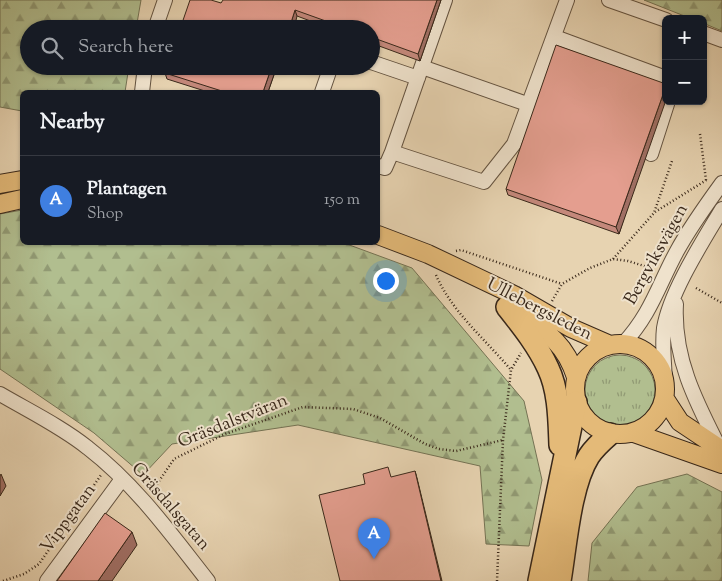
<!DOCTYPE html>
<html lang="en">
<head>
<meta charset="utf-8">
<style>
  body { margin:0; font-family:"Sorts Mill Goudy",serif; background:#20242c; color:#f1f3f6 }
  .controls { position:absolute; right:15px; top:15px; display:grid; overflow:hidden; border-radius:8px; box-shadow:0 1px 4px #0004 }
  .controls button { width:45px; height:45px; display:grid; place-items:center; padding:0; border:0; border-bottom:1px solid #363941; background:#171b24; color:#f1f3f6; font:25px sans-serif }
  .you { position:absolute; left:385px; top:280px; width:18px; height:18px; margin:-12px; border:4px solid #fff; border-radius:50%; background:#1a73e8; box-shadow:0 0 0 8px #1a73e833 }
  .badge { display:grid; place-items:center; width:32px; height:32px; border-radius:50%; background:#c59692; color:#fff; font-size:16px; font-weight:700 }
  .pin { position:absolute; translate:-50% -41px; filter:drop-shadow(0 1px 2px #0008) }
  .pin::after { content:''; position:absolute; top:26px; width:18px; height:15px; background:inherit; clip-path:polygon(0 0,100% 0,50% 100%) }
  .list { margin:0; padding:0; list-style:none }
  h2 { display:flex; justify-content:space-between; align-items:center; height:65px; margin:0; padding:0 20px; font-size:21px }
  h2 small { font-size:16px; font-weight:400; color:#9ea1a6 }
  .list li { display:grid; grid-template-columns:32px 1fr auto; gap:15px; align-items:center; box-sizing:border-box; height:90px; padding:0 20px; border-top:1px solid #363941 }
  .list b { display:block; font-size:19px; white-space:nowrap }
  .list p { margin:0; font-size:16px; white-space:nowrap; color:#9ea1a6 }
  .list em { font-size:16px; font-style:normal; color:#9ea1a6 }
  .icon { flex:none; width:28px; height:28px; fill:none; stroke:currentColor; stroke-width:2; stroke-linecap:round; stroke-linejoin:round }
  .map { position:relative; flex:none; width:722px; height:581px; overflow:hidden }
  .search { position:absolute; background:#171b24; box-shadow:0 1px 4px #0004; left:20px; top:20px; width:360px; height:55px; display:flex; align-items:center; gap:12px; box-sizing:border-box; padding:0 18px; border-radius:28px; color:#9ea1a6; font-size:19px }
  .panel { position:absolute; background:#171b24; box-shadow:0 1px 4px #0004; left:20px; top:90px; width:360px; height:155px; border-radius:8px }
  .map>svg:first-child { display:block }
</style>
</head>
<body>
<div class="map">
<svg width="722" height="581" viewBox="0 0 722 581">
  <defs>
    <pattern id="grass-tufts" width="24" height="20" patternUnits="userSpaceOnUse" patternTransform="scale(1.25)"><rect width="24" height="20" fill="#b1be8f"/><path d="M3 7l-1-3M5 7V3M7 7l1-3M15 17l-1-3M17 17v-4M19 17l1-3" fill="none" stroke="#919a74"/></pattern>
    <pattern id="forest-firs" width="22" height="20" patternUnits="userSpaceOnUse" patternTransform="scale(1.25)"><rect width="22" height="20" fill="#b1be8f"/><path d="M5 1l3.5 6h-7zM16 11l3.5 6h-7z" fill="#919a74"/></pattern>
  </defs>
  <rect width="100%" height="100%" fill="#e7d3b1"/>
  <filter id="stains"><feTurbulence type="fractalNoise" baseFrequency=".004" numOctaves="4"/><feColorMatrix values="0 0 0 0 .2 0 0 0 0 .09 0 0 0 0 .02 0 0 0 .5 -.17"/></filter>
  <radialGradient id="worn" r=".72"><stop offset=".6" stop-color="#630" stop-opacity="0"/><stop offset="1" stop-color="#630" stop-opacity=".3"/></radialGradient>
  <path fill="url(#grass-tufts)" stroke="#757354" d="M585 390a35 35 0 1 1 70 0a35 35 0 1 1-70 0Z"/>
  <path fill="url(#forest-firs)" stroke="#757354" d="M0,0h141l-5,29h-107v37h100l-4,26h-103v19l-22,-4z
    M644,0h78v31l-19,-8v-4h-11z
    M22,210v32l322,1 68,25 112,133 18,79 -13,66 -43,-2 -6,-78 -182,-41 -126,19 -29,31 -49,-42 -94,-64v-155z
    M687,474l35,18v89h-134l4,-38 45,-56z"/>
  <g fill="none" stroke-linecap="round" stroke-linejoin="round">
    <g stroke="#645340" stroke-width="16">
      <path id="minor" d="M609,0l57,20
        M155,29l10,-29
        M703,33l19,7
        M555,37l111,41
        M371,62l47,16
        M422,67l105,37
        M142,92l3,-26
        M322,92l9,-26
        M392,152l53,-152
        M651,154l17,-53
        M378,166l7,2 7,-16 92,30 30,-38 53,-144
        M676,304c-3,54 20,98 44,145
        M623,344c28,-30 35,-58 54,-93 13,-24 29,-46 45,-68
        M665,379c-1,-17 -3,-35 -1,-51 6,-36 39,-87 58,-119
        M0,394c29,17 62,33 88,54 48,37 83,86 120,133
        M47,581l75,-102"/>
    </g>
    <g stroke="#39281a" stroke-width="20">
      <path id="major" d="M0,184l22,-4
        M0,204l22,-5
        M378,235l50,19 86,41 57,33 39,17
        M515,312c30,20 49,28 61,65
        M575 389a45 45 0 1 1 90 0a45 45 0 1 1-90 0Z
        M665,399l15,23 42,28
        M634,433l88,31"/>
    </g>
    <g stroke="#39281a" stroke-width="24">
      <path id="highway" d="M507,307c15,19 31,39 41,61 11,23 11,52 12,77
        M539,581l37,-179
        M560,581c6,-35 10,-95 29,-125 6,-9 13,-15 21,-22"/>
    </g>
    <path stroke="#39281a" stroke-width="2.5" stroke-dasharray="1 2.5" stroke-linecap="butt" d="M700,134l6,46
      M655,212l53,-33
      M456,251l5,-1 101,34
      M613,259l41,-46 18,-52
      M436,275c16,37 49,64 75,95
      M696,288l26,15
      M552,301l10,-17 28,-16 23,-9 15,2 26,8
      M155,487l19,-28 51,-25 78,-27 50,2 27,9 45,26 14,5 17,2 47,-11
      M3,581l21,-7 15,-10 62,-89
      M497,581l6,-141 8,-70 10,-17"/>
    <use href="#minor" stroke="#efe2cc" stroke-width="14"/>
    <use href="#major" stroke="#e4ba78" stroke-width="18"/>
    <use href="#highway" stroke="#e4ba78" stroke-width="21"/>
  </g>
  <path fill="#c4887b" stroke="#39281a" d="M441,0l-21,61 -49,-18v-14h-39l-35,-13 -76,-13z
    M277,66l-9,26h-60l-41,-13 -2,-6z
    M666,84l-47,150 -111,-39 -2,-6z"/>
  <path fill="#a06f64" stroke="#39281a" d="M437,0h4l-21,61 -2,-7z
    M295,10l2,6 -3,13h-5z
    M272,66h5l-9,26h-5z
    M666,86v14l-47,134 -3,-7z
    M415,471l2,7 25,103h-1z
    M1,474l5,12 -6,10v-20z
    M132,532l5,13 -25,36h-14z"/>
  <path fill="#e49e8f" stroke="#39281a" d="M190,0h21l10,3 2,-3h214l-19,54 -47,-17v-8h-23l-53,-19 -6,19h-109z
    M556,45l110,39v2l-50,141 -110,-38z
    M167,66h105l-9,26h-38l-60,-19z
    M388,467l3,10 24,-6 26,110h-101l-21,-86 46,-11 -2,-10z
    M105,513l27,19 -34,49h-41z"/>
  <g text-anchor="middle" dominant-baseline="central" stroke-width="4" stroke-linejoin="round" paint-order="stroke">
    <g font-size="18" fill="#39281a" stroke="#efe2cc">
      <text transform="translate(657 255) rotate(-61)">Bergviksvägen</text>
      <text transform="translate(539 310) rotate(27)">Ullebergsleden</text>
      <text transform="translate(233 422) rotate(-22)">Gräsdalstväran</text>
      <text transform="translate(170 507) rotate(49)">Gräsdalsgatan</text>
      <text transform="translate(69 519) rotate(-54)">Vippgatan</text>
    </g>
  </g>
  <rect width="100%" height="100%" filter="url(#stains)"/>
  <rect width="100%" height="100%" fill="url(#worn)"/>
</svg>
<div class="controls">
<button>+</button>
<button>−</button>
</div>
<div class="you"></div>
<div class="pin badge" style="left:374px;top:559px;background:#3f7fe0">A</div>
<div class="search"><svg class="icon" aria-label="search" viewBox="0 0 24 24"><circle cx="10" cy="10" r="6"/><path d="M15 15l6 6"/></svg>Search here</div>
<section class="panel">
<h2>Nearby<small></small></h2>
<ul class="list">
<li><span class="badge" style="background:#3f7fe0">A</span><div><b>Plantagen</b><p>Shop</p></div><em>150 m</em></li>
</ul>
</section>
</div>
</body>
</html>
